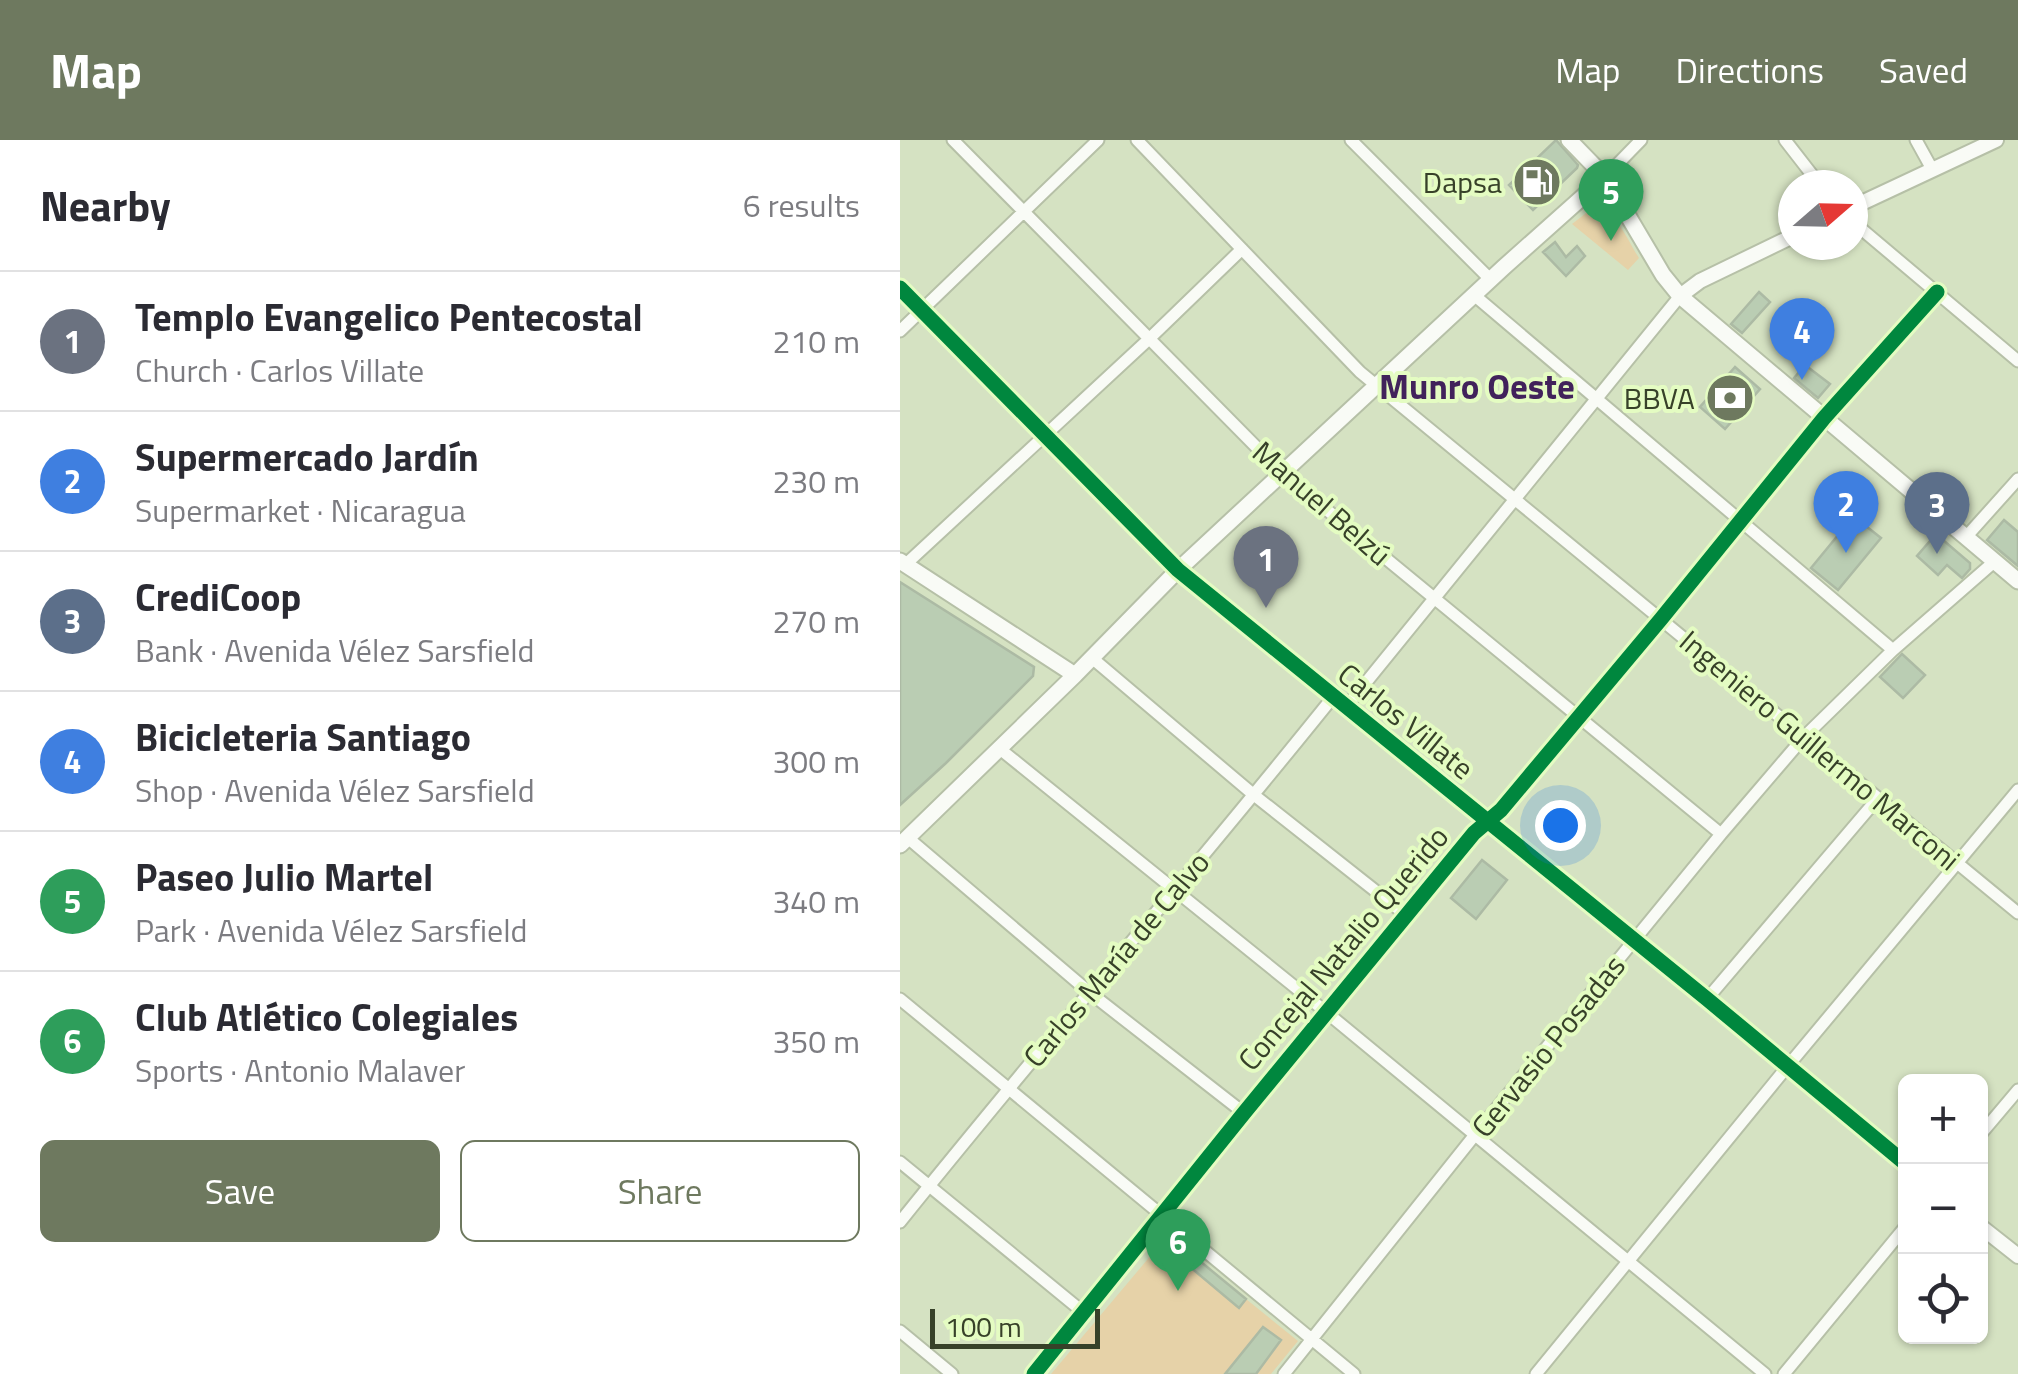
<!DOCTYPE html>
<html lang="en">
<head>
<meta charset="utf-8">
<style>
  body { margin:0; font-family:"Titillium Web",sans-serif; background:#f7f7f7; color:#2b2b33 }
  .controls { position:absolute; right:30px; bottom:30px; display:grid; overflow:hidden; border-radius:15px; box-shadow:0 2px 8px #0004 }
  .controls button { width:90px; height:90px; display:grid; place-items:center; padding:0; border:0; border-bottom:2px solid #e1e1e2; background:#fff; color:#2b2b33; font:50px sans-serif }
  .compass { position:absolute; left:878px; top:30px; width:90px; height:90px; border-radius:50%; background:#fff; box-shadow:0 2px 8px #0004; rotate:70deg }
  .scale { position:absolute; left:30px; bottom:25px; width:170px; box-sizing:border-box; padding-left:10px; border:5px solid #374129; border-top:0; font-size:28px; line-height:35px; white-space:nowrap; color:#374129; -webkit-text-stroke:8px #e4fcc2; paint-order:stroke }
  .you { position:absolute; left:660px; top:685px; width:35px; height:35px; margin:-25px; border:8px solid #fff; border-radius:50%; background:#1a73e8; box-shadow:0 0 0 15px #1a73e833 }
  .badge { display:grid; place-items:center; width:65px; height:65px; border-radius:50%; background:#6e795f; color:#fff; font-size:32px; font-weight:700 }
  .pin { position:absolute; translate:-50% -82px; filter:drop-shadow(0 2px 5px #0008) }
  .pin::after { content:''; position:absolute; top:52px; width:35px; height:30px; background:inherit; clip-path:polygon(0 0,100% 0,50% 100%) }
  .list { margin:0; padding:0; list-style:none }
  h2 { display:flex; justify-content:space-between; align-items:center; height:130px; margin:0; padding:0 40px; font-size:42px }
  h2 small { font-size:32px; font-weight:400; color:#7c7c81 }
  .list li { display:grid; grid-template-columns:65px 1fr auto; gap:30px; align-items:center; box-sizing:border-box; height:140px; padding:0 40px; border-top:2px solid #e1e1e2 }
  .list b { display:block; font-size:38px; white-space:nowrap }
  .list p { margin:0; font-size:32px; white-space:nowrap; color:#7c7c81 }
  .list em { font-size:32px; font-style:normal; color:#7c7c81 }
  .actions { display:flex; gap:20px; padding:30px 40px }
  .actions a { flex:1; padding:22px 0; border:2px solid #6e795f; border-radius:15px; text-align:center; font-size:35px; color:#6e795f }
  .actions .main { background:#6e795f; color:#fff }
  .icon { flex:none; width:55px; height:55px; fill:none; stroke:currentColor; stroke-width:2; stroke-linecap:round; stroke-linejoin:round }
  .map { position:relative; flex:none; width:1118px; height:1234px; overflow:hidden }
  header { display:flex; align-items:center; gap:60px; box-sizing:border-box; height:140px; padding:0 50px; background:#6e795f; color:#fff }
  header strong { font-size:48px }
  nav { display:flex; gap:55px; margin-inline-start:auto; font-size:35px }
  main { display:flex }
  aside { flex:1; background:#fff }
  .map>svg:first-child { display:block }
</style>
</head>
<body>
<header>
<strong>Map</strong>
<nav><a>Map</a><a>Directions</a><a>Saved</a></nav>
</header>
<main>
<aside>
<h2>Nearby<small>6 results</small></h2>
<ul class="list">
<li><span class="badge" style="background:#6b7280">1</span><div><b>Templo Evangelico Pentecostal</b><p>Church · Carlos Villate</p></div><em>210 m</em></li>
<li><span class="badge" style="background:#3f7fe0">2</span><div><b>Supermercado Jardín</b><p>Supermarket · Nicaragua</p></div><em>230 m</em></li>
<li><span class="badge" style="background:#5c6f8a">3</span><div><b>CrediCoop</b><p>Bank · Avenida Vélez Sarsfield</p></div><em>270 m</em></li>
<li><span class="badge" style="background:#3f7fe0">4</span><div><b>Bicicleteria Santiago</b><p>Shop · Avenida Vélez Sarsfield</p></div><em>300 m</em></li>
<li><span class="badge" style="background:#2e9e5b">5</span><div><b>Paseo Julio Martel</b><p>Park · Avenida Vélez Sarsfield</p></div><em>340 m</em></li>
<li><span class="badge" style="background:#2e9e5b">6</span><div><b>Club Atlético Colegiales</b><p>Sports · Antonio Malaver</p></div><em>350 m</em></li>
</ul>
<div class="actions"><a class="main">Save</a><a>Share</a></div>
</aside>
<div class="map">
<svg width="1118" height="1234" viewBox="0 0 1118 1234">
  <rect width="100%" height="100%" fill="#d5e2c2"/>
  <path fill="#e6d2a8" d="M694,67c23,5 33,32 45,51l-11,12 -56,-46z
    M273,1100l125,101 -27,33h-220l112,-133z"/>
  <path fill="#bacdb3" stroke="#acbaa4" stroke-width="2.5" d="M656,0l22,25 -1,3 -44,42 -24,-25z
    M655,102l11,15 11,-11 8,10 -19,20 -23,-24z
    M859,152l11,10 -28,31 -11,-9z
    M905,225l25,19 -12,14 -24,-20z
    M835,227l25,22 -35,40 -25,-22z
    M957,379l24,19 -43,52 -27,-22 33,-40 4,3z
    M1104,380l14,12v34l-31,-26z
    M1036,394l34,29v6l-8,9 -15,-13 -9,10 -21,-19z
    M0,442l134,85 -1,9 -87,87 -46,42z
    M1002,514l23,21 -22,23 -23,-21z
    M582,720l25,20 -31,39 -25,-21z
    M284,1108l62,51 -7,9 -62,-52z
    M363,1187l18,13 -25,34h-31z"/>
  <g fill="none" stroke-linecap="round" stroke-linejoin="round">
    <g stroke="#b6c0a7" stroke-width="15">
      <path id="minor" d="M53,0l329,333 439,361
        M237,0l223,232 658,541
        M451,0l139,139
        M885,0l35,45
        M1016,0l16,29
        M705,37l36,-37
        M953,82l165,139
        M0,148l278,282
        M574,155l419,355
        M0,191l198,-191
        M1066,397l52,-58
        M6,424l243,-225 93,-90
        M192,518l162,137 152,120
        M446,567l334,-411
        M100,609l326,263 439,362
        M8,698l181,154 155,121
        M0,859l454,375
        M807,859l171,-201
        M1080,995l38,-45
        M0,1022l183,150
        M0,1082c142,-177 291,-348 433,-525
        M0,1191l52,43
        M134,1234l210,-261 230,-280 27,-23 160,-191 163,-201 113,-126
        M384,1234l190,-238 247,-302 83,-97 89,-87 102,-89
        M636,1234l251,-307 231,-277
        M884,1234l122,-148"/>
    </g>
    <g stroke="#b6c0a7" stroke-width="18">
      <path id="tertiary" d="M953,67l143,-67
        M780,156l20,-15 93,-45
        M278,430l529,429 199,165
        M1080,1086l38,30"/>
    </g>
    <g stroke="#b6c0a7" stroke-width="19">
      <path id="secondary" d="M669,0l36,37 58,98 17,21 338,285
        M0,421l175,114
        M0,705l175,-170 103,-105 326,-303 101,-90"/>
    </g>
    <use href="#minor" stroke="#f9fbf6" stroke-width="11"/>
    <use href="#tertiary" stroke="#f9fbf6" stroke-width="14"/>
    <use href="#secondary" stroke="#f9fbf6" stroke-width="15"/>
    <g stroke="#e4fcc2" stroke-width="21">
      <path id="cycleway" d="M0,148l278,282 529,429 199,165
        M134,1234l210,-261 230,-280 27,-23 160,-191 163,-201 113,-126"/>
    </g>
    <use href="#cycleway" stroke="#00873e" stroke-width="15"/>
  </g>
  <defs>
    <g id="fuel-disc" transform="scale(2.5)"><circle r="9.5" fill="#6e795f" stroke="#e4fcc2"/><path d="M-5.5-6h7V0h2V4h1.3V-2.5L3-4.5l.8-.8L6-3V5H2.5V1h-1V6h-7ZM-4.2-4.7v3.2H.2V-4.7Z" fill="#fff"/></g>
    <g id="bank-disc" transform="scale(2.5)"><circle r="9.5" fill="#6e795f" stroke="#e4fcc2"/><path d="M-6-4H6V4H-6ZM0-2.3a2.3 2.3 0 1 0 0 4.6a2.3 2.3 0 1 0 0-4.6Z" fill="#fff"/></g>
  </defs>
  <g fill-rule="evenodd">
    <use href="#fuel-disc" x="637" y="42"/>
    <use href="#bank-disc" x="830" y="258"/>
  </g>
  <g text-anchor="middle" dominant-baseline="central" stroke-width="8" stroke-linejoin="round" paint-order="stroke">
    <g font-size="30" fill="#374129" stroke="#e4fcc2" text-anchor="end">
      <text x="602" y="42">Dapsa</text>
      <text x="795" y="258">BBVA</text>
    </g>
    <g font-size="30" fill="#374129" stroke="#e4fcc2">
      <text transform="translate(422 363) rotate(41)">Manuel Belzú</text>
      <text transform="translate(506 581) rotate(39)">Carlos Villate</text>
      <text transform="translate(920 610) rotate(40)">Ingeniero Guillermo Marconi</text>
      <text transform="translate(443 808) rotate(-50)">Concejal Natalio Querido</text>
      <text transform="translate(216 819) rotate(-50)">Carlos María de Calvo</text>
      <text transform="translate(648 906) rotate(-51)">Gervasio Posadas</text>
    </g>
    <g font-size="35" font-weight="bold" fill="#41225b" stroke="#e4fcc2">
      <text x="577" y="246">Munro Oeste</text>
    </g>
  </g>
</svg>
<div class="controls">
<button>+</button>
<button>−</button>
<button><svg class="icon" aria-label="locate" viewBox="0 0 24 24"><circle cx="12" cy="12" r="6"/><path d="M12 2v4M12 18v4M2 12h4M18 12h4"/></svg></button>
</div>
<svg class="compass" viewBox="-18 -18 36 36"><path d="M0-13l5 13h-10z" fill="#e53935"/><path d="M0 13l5-13h-10z" fill="#7c7c81"/></svg>
<div class="scale">100 m</div>
<div class="you"></div>
<div class="pin badge" style="left:366px;top:468px;background:#6b7280">1</div>
<div class="pin badge" style="left:946px;top:413px;background:#3f7fe0">2</div>
<div class="pin badge" style="left:1037px;top:414px;background:#5c6f8a">3</div>
<div class="pin badge" style="left:902px;top:240px;background:#3f7fe0">4</div>
<div class="pin badge" style="left:711px;top:101px;background:#2e9e5b">5</div>
<div class="pin badge" style="left:278px;top:1151px;background:#2e9e5b">6</div>
</div>
</main>
</body>
</html>
